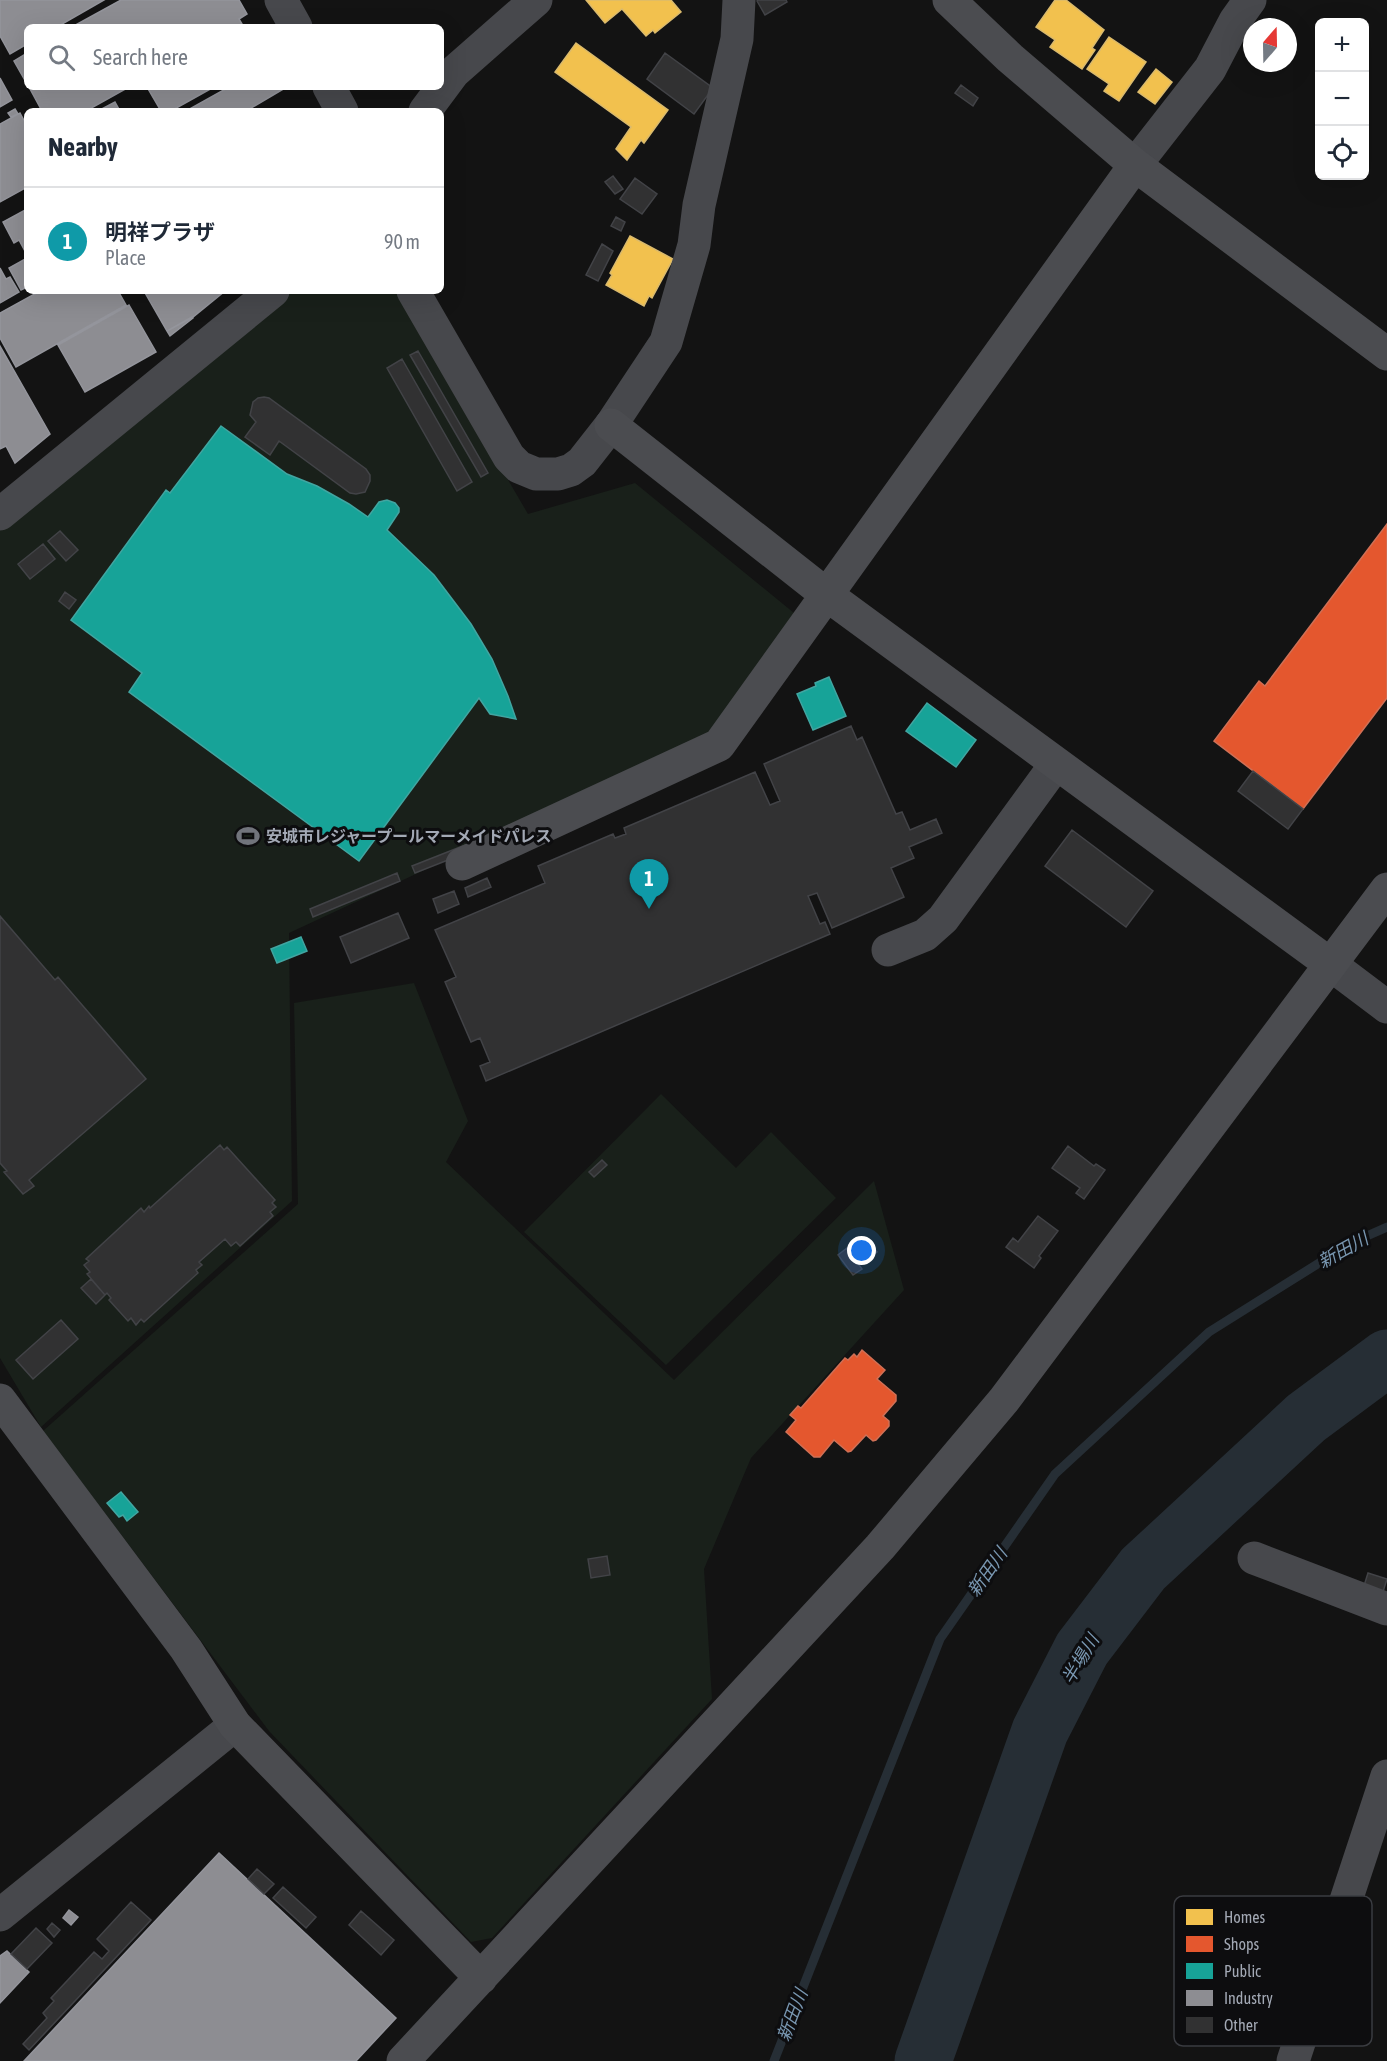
<!DOCTYPE html>
<html lang="en">
<head>
<meta charset="utf-8">
<style>
  body { margin:0; font-family:"Asap Condensed","Noto Sans JP",sans-serif; background:#f6f6f7; color:#1f2937 }
  .controls { position:absolute; right:18px; top:18px; display:grid; overflow:hidden; border-radius:9px; box-shadow:0 6px 24px #0002 }
  .controls button { width:54px; height:54px; display:grid; place-items:center; padding:0; border:0; border-bottom:2px solid #e0e1e3; background:#fff; color:#1f2937; font:30px sans-serif }
  .compass { position:absolute; left:1243px; top:18px; width:54px; height:54px; border-radius:50%; background:#fff; box-shadow:0 6px 24px #0002; rotate:20deg }
  .you { position:absolute; left:862px; top:1251px; width:21px; height:21px; margin:-15px; border:4px solid #fff; border-radius:50%; background:#1a73e8; box-shadow:0 0 0 9px #1a73e833 }
  .badge { display:grid; place-items:center; width:39px; height:39px; border-radius:50%; background:#b45309; color:#fff; font-size:20px; font-weight:700 }
  .pin { position:absolute; translate:-50% -50px; filter:drop-shadow(0 2px 3px #0008) }
  .pin::after { content:''; position:absolute; top:32px; width:21px; height:18px; background:inherit; clip-path:polygon(0 0,100% 0,50% 100%) }
  .list { margin:0; padding:0; list-style:none }
  h2 { display:flex; justify-content:space-between; align-items:center; height:78px; margin:0; padding:0 24px; font-size:26px }
  h2 small { font-size:20px; font-weight:400; color:#747a83 }
  .list li { display:grid; grid-template-columns:39px 1fr auto; gap:18px; align-items:center; box-sizing:border-box; height:108px; padding:0 24px; border-top:2px solid #e0e1e3 }
  .list b { display:block; font-size:22px; white-space:nowrap }
  .list p { margin:0; font-size:20px; white-space:nowrap; color:#747a83 }
  .list em { font-size:20px; font-style:normal; color:#747a83 }
  .icon { flex:none; width:33px; height:33px; fill:none; stroke:currentColor; stroke-width:2; stroke-linecap:round; stroke-linejoin:round }
  .map { position:relative; flex:none; width:1387px; height:2061px; overflow:hidden }
  .search { position:absolute; background:#fff; box-shadow:0 6px 24px #0002; left:24px; top:24px; width:420px; height:66px; display:flex; align-items:center; gap:15px; box-sizing:border-box; padding:0 21px; border-radius:9px; color:#747a83; font-size:22px }
  .panel { position:absolute; background:#fff; box-shadow:0 6px 24px #0002; left:24px; top:108px; width:420px; height:186px; border-radius:9px }
  .map>svg:first-child { display:block }
</style>
</head>
<body>
<div class="map">
<svg width="1387" height="2061" viewBox="0 0 1387 2061">
  <rect width="100%" height="100%" fill="#131313"/>
  <path fill="#19201a" d="M286,291h112l130,223 107,-31 159,130 -90,127 -415,193 3,268 -251,226 -41,-69v-830z
    M414,983l54,138 -22,41 228,218 200,-199 30,109 -153,168 -47,111 8,130 -220,239 -21,4 -202,-211 -226,-300 255,-227 -4,-201z
    M661,1094l75,74 35,-36 65,66 -170,167 -142,-133z"/>
  <path fill="#f2c14e" stroke="#daba6d" stroke-width="1.5" d="M586,0h85l10,12 -26,21 -2,-3 -7,6 -24,-27 -17,14z
    M1055,0h11l38,30 -12,18 3,2 -13,19 -32,-22 5,-7 -19,-13z
    M1109,37l37,25 -27,39 -15,-10 5,-7 -22,-15z
    M576,43l92,67 -24,33 -3,-3 -14,20 -11,-11 15,-22 -76,-55z
    M1156,69l16,13 -17,22 -17,-12z
    M630,236l43,23 -21,39 -3,-2 -5,10 -38,-21 6,-10 -2,-2z"/>
  <path fill="#e4572e" stroke="#d07056" stroke-width="1.5" d="M1387,524v174l-84,111 -89,-68 45,-60 6,5z
    M862,1350l23,20 -8,9 19,16v6l-13,15 6,5v5l-13,14 -3,1 -7,-6 -15,16 -3,1 -14,-12 -14,17h-6l-28,-25 10,-12 -6,-5 8,-9 3,2 44,-50 3,2 6,-6 3,3z"/>
  <path fill="#17a398" stroke="#41a5a1" stroke-width="1.5" d="M221,426l66,48 30,12 32,18 19,13 11,-15 8,-2 8,3 4,5v4l-12,18 47,45 37,49 21,35 16,37 8,23 -26,-5 -11,-16 -120,163 -230,-169 13,-19 -71,-53 95,-130 4,3z
    M829,677l17,39 -33,14 -16,-36 19,-8 -1,-3z
    M927,703l49,37 -20,27 -50,-36z
    M301,937l6,14 -30,12 -6,-14z
    M121,1492l17,20 -11,9 -4,-6 -4,2 -12,-14z"/>
  <path fill="#8d8d92" stroke="#94959c" stroke-width="1.5" d="M0,0h104l-47,27h-30v17l-17,10 -10,-18z
    M121,0h118l8,14 -8,5 3,5 -5,3h-165z
    M27,53v31l-13,-23z
    M0,78l12,22 -12,7z
    M29,87h100l-43,24h-44z
    M147,87h67l-43,24h-10z
    M229,87h56v1l-39,23h-60z
    M115,102l5,9h-22z
    M15,109l3,5 -7,3 -3,-4z
    M20,113l7,13v61l-27,15v-78z
    M27,209v46l-8,-15 -5,3 -11,-21z
    M27,258v29l-6,3 -12,-22z
    M0,268l6,11 4,-2 9,15 -19,11z
    M40,291h78l8,14 -110,62 -16,-29v-25z
    M144,291h81l-32,26 -26,14z
    M129,305l27,47 -71,40 -27,-47z
    M192,317l1,1 -23,18 -3,-5z
    M0,346l50,88 -35,29 -9,-17 -6,3z
    M219,1853l177,165 -40,43h-332z
    M69,1910l9,7 -7,8 -8,-7z
    M7,1951l22,21 -29,31v-47z"/>
  <g fill="none" stroke-linecap="round" stroke-linejoin="round">
    <path stroke="#262e35" stroke-width="9" d="M774,2061l166,-422 115,-165 154,-142 142,-89 36,-16"/>
    <path stroke="#262e35" stroke-width="57" d="M923,2061l117,-330 42,-82 61,-80 163,-151 81,-60"/>
  </g>
  <path fill="#313132" stroke="#424347" stroke-width="1.5" d="M758,0h28l1,2 -22,13 -8,-14z
    M665,53l48,35 -19,26 -47,-35z
    M961,85l17,13 -5,8 -18,-13z
    M613,176l10,13 -8,5 -10,-12z
    M635,178l22,16 -15,20 -22,-15z
    M616,217l9,5 -4,9 -10,-5z
    M602,244l11,7 -15,30 -12,-6z
    M418,351l70,122 -7,4 -71,-122z
    M402,359l70,123 -15,9 -70,-123z
    M264,397l5,1 97,71 4,6v6l-5,11 -9,2 -6,-1 -71,-52 -9,14 -25,-18 11,-15 -6,-7 3,-13 5,-4z
    M60,531l18,19 -12,11 -18,-20z
    M43,544l12,15 -25,20 -12,-15z
    M65,592l11,8 -7,9 -10,-8z
    M851,726l6,14 5,-3 34,77 6,-2 8,18 26,-11 6,14 -33,14 5,11 -23,10 13,29 -72,31 -15,-35 -9,3 12,28 5,-2 5,12 -344,147 -6,-15 10,-4 -10,-24 -9,4 -26,-60 11,-5 -21,-47 110,-47 -7,-17 75,-32 2,4 11,-4 -2,-6 131,-56 15,33 10,-4 -16,-37z
    M1253,771l50,38 -15,20 -50,-38z
    M1072,830l81,61 -27,36 -81,-61z
    M478,840l3,7 -66,26 -3,-7z
    M397,873l3,8 -87,36 -3,-8z
    M487,878l4,9 -23,10 -3,-9z
    M454,891l5,13 -21,9 -5,-14z
    M398,913l11,25 -58,25 -11,-26z
    M0,916l55,64 3,-3 88,102 -117,101 5,6 -11,8 -19,-22 3,-1 -7,-8z
    M220,1145l4,5 3,-3 48,53 -3,3 4,4 -6,5 3,4 -33,30 -4,-4 -5,4 -6,-7 -26,23 3,3 -6,5 2,3 -54,49 -3,-3 -5,6 -5,-7 -3,3 -19,-21 2,-2 -4,-5 -2,2 -18,-21 3,-2 -6,-7 5,-4 -3,-2 55,-51 3,4 5,-6 1,2z
    M1068,1146l26,20 2,-2 9,6 -21,29 -8,-6 4,-5 -28,-20z
    M602,1160l5,5 -13,12 -5,-5z
    M1038,1216l20,15 -19,25 2,2 -7,10 -28,-21 7,-9 5,4z
    M871,1245l6,7 -11,9 -6,-7z
    M847,1248l15,21 -9,6 -15,-20z
    M91,1279l14,16 -9,9 -15,-16z
    M61,1320l17,19 -45,40 -17,-19z
    M607,1556l3,19 -19,3 -3,-19z
    M1368,1573l19,6 -5,16 -19,-6z
    M257,1869l17,15 -10,10 -16,-15z
    M283,1887l33,30 -10,11 -33,-30z
    M131,1902l20,18 -122,130 -6,-6 24,-26 -4,-5 11,-12 -3,-3 43,-46 8,7 7,-8 -12,-12z
    M361,1911l33,29 -13,15 -32,-30z
    M52,1923l8,7 -6,7 -7,-8z
    M36,1928l16,15 -25,26 -16,-15z"/>
  <g fill="none" stroke-linecap="round" stroke-linejoin="round">
    <path stroke="#47484c" stroke-width="33" d="M281,0l15,27
      M329,87l13,24
      M425,111l29,-39 82,-72
      M1135,165l75,-96 25,-48 15,-21
      M413,291l96,166 10,10 17,7h22l13,-4 11,-8 29,-37 55,-83 28,-97 5,-40 38,-166 2,-39
      M0,514l273,-223
      M888,950l37,-15 18,-16 113,-155
      M1330,964l57,43
      M1254,1558l133,51
      M0,1915l235,-190
      M1293,2061l94,-285"/>
    <path stroke="#4b4c50" stroke-width="33" d="M949,0l61,58 125,107 252,189
      M611,425l216,170 503,369
      M462,864l257,-119 416,-580
      M0,1400l186,249 49,76 246,253
      M403,2061l477,-514 124,-147 383,-511"/>
  </g>
  <defs>
    <g id="stadium-bare" transform="scale(1.8)"><path d="M0-5a6.5 5 0 1 0 0 10a6.5 5 0 1 0 0-10ZM-3.5-1.8h7v3.6h-7Z" fill="#71747c" stroke="#0d0d0f" stroke-width="2.5" paint-order="stroke"/></g>
  </defs>
  <g fill-rule="evenodd">
    <use href="#stadium-bare" x="248" y="836"/>
  </g>
  <g text-anchor="middle" dominant-baseline="central" stroke-width="6" stroke-linejoin="round" paint-order="stroke">
    <g font-size="16" font-weight="bold" fill="#a3a9b5" stroke="#0d0d0f" text-anchor="start">
      <text x="266" y="836">安城市レジャープールマーメイドパレス</text>
    </g>
    <g font-size="18" font-style="italic" fill="#7997b1" stroke="#0d0d0f">
      <text transform="translate(1343 1250) rotate(-29)">新田川</text>
      <text transform="translate(987 1572) rotate(-55)">新田川</text>
      <text transform="translate(1080 1659) rotate(-59)">半場川</text>
      <text transform="translate(792 2015) rotate(-69)">新田川</text>
    </g>
  </g>
  <rect x="1174" y="1896" width="198" height="150" rx="9" fill="#0d0d0f" stroke="#3a3c41" stroke-width="1.5"/>
  <rect x="1186" y="1909" width="27" height="16" fill="#f2c14e"/>
  <rect x="1186" y="1936" width="27" height="16" fill="#e4572e"/>
  <rect x="1186" y="1963" width="27" height="16" fill="#17a398"/>
  <rect x="1186" y="1990" width="27" height="16" fill="#8d8d92"/>
  <rect x="1186" y="2017" width="27" height="16" fill="#313132"/>
  <g font-size="16" fill="#a3a9b5">
    <text x="1224" y="1923">Homes</text>
    <text x="1224" y="1950">Shops</text>
    <text x="1224" y="1977">Public</text>
    <text x="1224" y="2004">Industry</text>
    <text x="1224" y="2031">Other</text>
  </g>
</svg>
<div class="controls">
<button>+</button>
<button>−</button>
<button><svg class="icon" aria-label="locate" viewBox="0 0 24 24"><circle cx="12" cy="12" r="6"/><path d="M12 2v4M12 18v4M2 12h4M18 12h4"/></svg></button>
</div>
<svg class="compass" viewBox="-18 -18 36 36"><path d="M0-13l5 13h-10z" fill="#e53935"/><path d="M0 13l5-13h-10z" fill="#747a83"/></svg>
<div class="you"></div>
<div class="pin badge" style="left:649px;top:909px;background:#0f9aa8">1</div>
<div class="search"><svg class="icon" aria-label="search" viewBox="0 0 24 24"><circle cx="10" cy="10" r="6"/><path d="M15 15l6 6"/></svg>Search here</div>
<section class="panel">
<h2>Nearby<small></small></h2>
<ul class="list">
<li><span class="badge" style="background:#0f9aa8">1</span><div><b>明祥プラザ</b><p>Place</p></div><em>90 m</em></li>
</ul>
</section>
</div>
</body>
</html>
